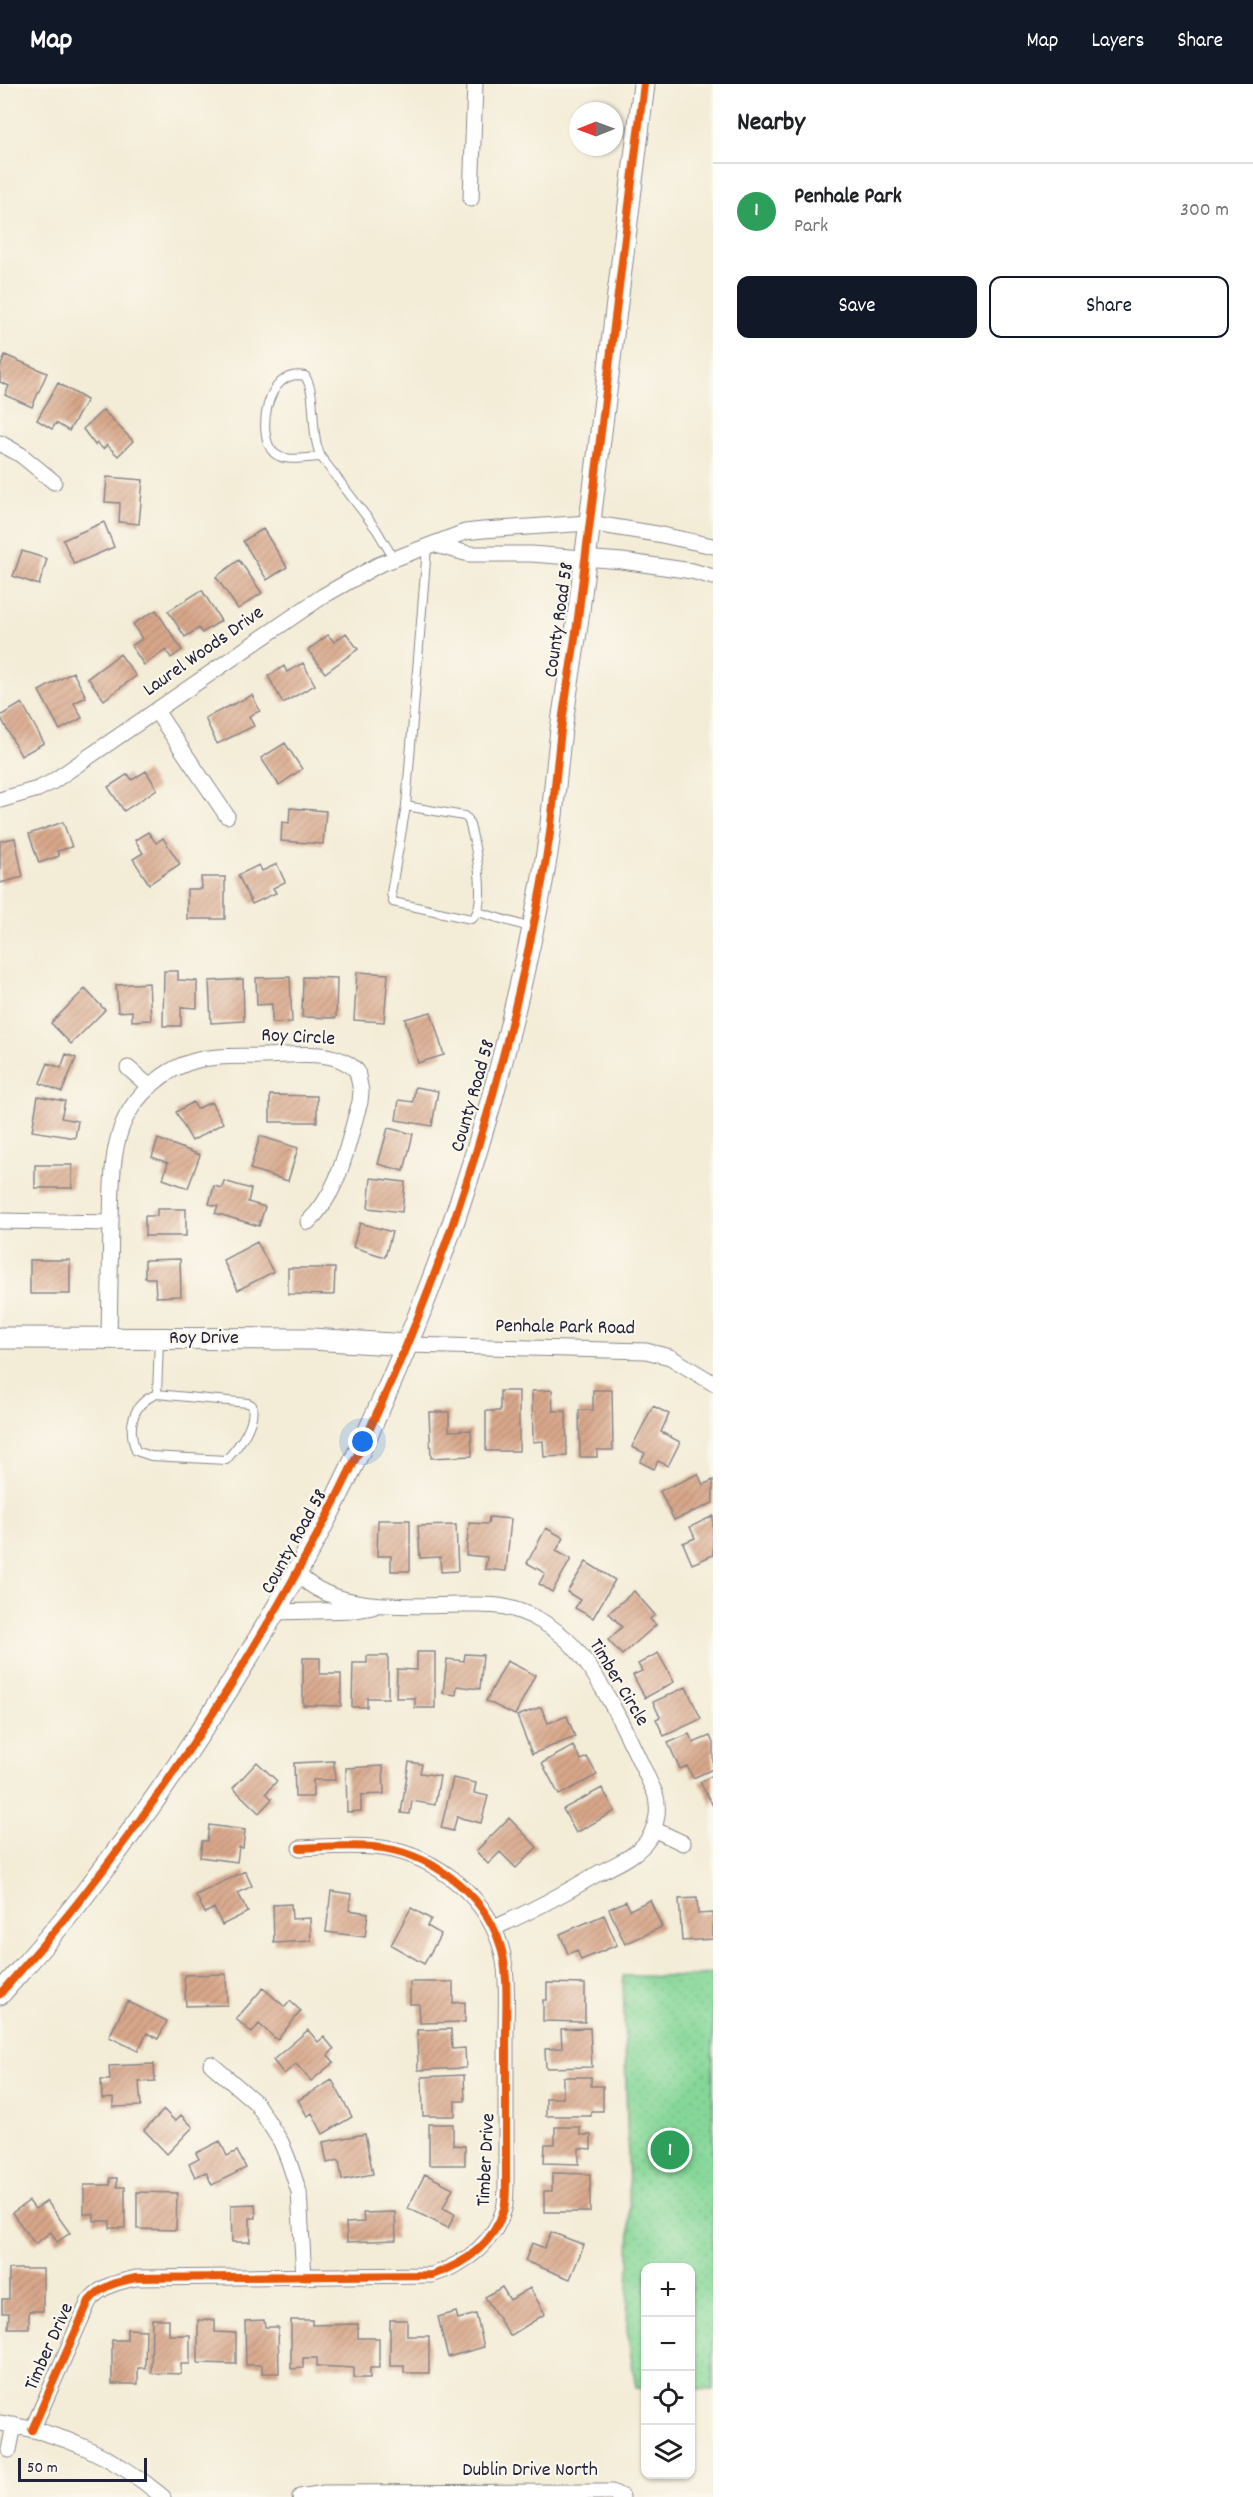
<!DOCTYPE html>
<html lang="en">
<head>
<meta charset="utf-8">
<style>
  body { margin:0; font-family:Dekko,sans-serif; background:#f6f6f6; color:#202124 }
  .controls { position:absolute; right:18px; bottom:18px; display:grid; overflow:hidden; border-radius:12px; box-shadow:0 2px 4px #0004 }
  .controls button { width:54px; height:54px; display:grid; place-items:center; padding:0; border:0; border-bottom:2px solid #e0e0e0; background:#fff; color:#202124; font:30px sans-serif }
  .compass { position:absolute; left:569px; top:18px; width:54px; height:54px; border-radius:50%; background:#fff; box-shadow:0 2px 4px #0004; rotate:269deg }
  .scale { position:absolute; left:18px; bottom:15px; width:129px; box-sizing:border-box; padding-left:6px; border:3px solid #22223b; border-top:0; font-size:16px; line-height:21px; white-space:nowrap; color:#22223b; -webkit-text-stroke:4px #fbf7ec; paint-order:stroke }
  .you { position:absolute; left:363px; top:1358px; width:21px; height:21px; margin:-15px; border:4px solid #fff; border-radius:50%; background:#1a73e8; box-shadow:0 0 0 9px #1a73e833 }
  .badge { display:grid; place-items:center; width:39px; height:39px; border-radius:50%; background:#111827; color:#fff; font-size:20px; font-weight:700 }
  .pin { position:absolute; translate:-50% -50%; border:3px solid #fff; box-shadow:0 2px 6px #0006 }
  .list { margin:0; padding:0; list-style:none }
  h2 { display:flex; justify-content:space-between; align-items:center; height:78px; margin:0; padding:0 24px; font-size:26px }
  h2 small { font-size:20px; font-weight:400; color:#757577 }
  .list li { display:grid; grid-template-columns:39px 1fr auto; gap:18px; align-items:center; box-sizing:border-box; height:96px; padding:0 24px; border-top:2px solid #e0e0e0 }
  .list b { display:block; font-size:22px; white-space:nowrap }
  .list p { margin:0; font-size:20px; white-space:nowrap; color:#757577 }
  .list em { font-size:20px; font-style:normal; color:#757577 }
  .actions { display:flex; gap:12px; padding:18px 24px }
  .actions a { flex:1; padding:14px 0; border:2px solid #111827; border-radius:12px; text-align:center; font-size:21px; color:#111827 }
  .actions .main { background:#111827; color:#fff }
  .icon { flex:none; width:33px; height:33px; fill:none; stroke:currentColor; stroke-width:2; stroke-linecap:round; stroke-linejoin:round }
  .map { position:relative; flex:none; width:713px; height:2413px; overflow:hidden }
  header { display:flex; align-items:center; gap:36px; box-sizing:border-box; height:84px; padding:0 30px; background:#111827; color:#fff }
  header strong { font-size:28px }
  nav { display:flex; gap:33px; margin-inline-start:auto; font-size:21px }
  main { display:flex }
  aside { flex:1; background:#fff }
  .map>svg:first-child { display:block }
</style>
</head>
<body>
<header>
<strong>Map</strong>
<nav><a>Map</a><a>Layers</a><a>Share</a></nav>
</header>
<main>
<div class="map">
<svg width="713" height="2413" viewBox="0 0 713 2413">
  <defs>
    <pattern id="park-dots" width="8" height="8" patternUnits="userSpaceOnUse" patternTransform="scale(1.5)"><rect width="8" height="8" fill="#85d798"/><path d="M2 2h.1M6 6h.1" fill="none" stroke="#73b884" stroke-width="1.8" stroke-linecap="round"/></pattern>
    <pattern id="building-hatch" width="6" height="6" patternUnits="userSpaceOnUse" patternTransform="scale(1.5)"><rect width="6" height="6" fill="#d8a78a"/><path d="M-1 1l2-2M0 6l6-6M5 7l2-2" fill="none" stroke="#b98f78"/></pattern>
  </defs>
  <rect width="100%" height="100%" fill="#fbf7ec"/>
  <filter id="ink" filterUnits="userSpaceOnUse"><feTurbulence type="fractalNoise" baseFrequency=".0167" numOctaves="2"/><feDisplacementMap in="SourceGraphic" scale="12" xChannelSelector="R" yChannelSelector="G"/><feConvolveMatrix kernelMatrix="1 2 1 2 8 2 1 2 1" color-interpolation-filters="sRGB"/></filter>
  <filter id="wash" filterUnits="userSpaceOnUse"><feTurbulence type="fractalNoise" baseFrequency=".008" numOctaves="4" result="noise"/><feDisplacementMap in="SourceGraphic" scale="24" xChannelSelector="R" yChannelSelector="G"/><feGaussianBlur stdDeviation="1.35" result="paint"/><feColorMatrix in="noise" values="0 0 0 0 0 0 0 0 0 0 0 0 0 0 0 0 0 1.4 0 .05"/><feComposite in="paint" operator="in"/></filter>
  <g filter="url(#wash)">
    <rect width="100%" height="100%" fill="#f3ecd7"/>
    <path fill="url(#park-dots)" stroke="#547c6a" stroke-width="1.5" d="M713,1889v417l-22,-1 -1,-121h-44l-1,120h-9l-9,-58 3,-106 -7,-248 64,1z"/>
    <g id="blocks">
      <path fill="url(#building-hatch)" d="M5,271l42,18 -15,34 -27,-12 4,-9 -9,-4v-14z
        M58,299l29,17 -18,31 -13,-8 -4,6 -15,-9z
        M103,326l30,31 -15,15 -11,-11 -4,4 -6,-6 -2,2 -12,-16z
        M107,393l36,3 -4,44 -20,-2 1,-19 -15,-1z
        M104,438l10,25 -40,17 -11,-24z
        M263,445l24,38 -20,13 -24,-39z
        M22,467l25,8 -8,26 -26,-9z
        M239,476l23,33 -24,16 -22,-32z
        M202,506l19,31 -19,12 -3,-5 -14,9 -17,-26z
        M156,526l26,40 -11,8 -5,-8 -22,15 -13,-19 11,-7 -9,-15z
        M346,549l12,16 -33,24 -17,-23 20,-15 6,7z
        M120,570l16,22 -32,24 -16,-22z
        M303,579l12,22 -32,18 -15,-27 16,-10 3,6z
        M73,588l13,25 -12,6 8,15 -22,12 -21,-39z
        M252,611l8,16 -11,5 5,10 -37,18 -12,-26z
        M22,619l22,40 -23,13 -21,-40z
        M285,659l17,26 -23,16 -18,-27z
        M146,687l11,18 -33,22 -16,-24 20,-13 4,6z
        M290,724l36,3 -3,33 -42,-3 1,-19 7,1z
        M63,738l9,25 -15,4 2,5 -20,7 -10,-29z
        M148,748l8,11 7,-5 17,26 -31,20 -16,-25 10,-6 -8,-13z
        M15,754l8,39 -23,6v-42z
        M277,780l8,18 -12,6 3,5 -24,11 -14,-29 21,-10 3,6z
        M201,793h24v42h-38v-30h15z
        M164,887h14v9l19,1v27l-16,-1v19h-18z
        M357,888l31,2 -4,48 -30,-2z
        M290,893l2,45 -20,1v-19l-15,1 -1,-27z
        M303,893l34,1 -1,40 -34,-1z
        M243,895l1,42 -33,2 -2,-42z
        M149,899l2,37 -19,1v-10l-14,1 -2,-27z
        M85,905l20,21 -34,34 -20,-21z
        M431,928l13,43 -26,8 -13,-44z
        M66,970l10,4 -14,34 -22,-9 8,-20 13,5z
        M415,1003l23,4 -6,35 -36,-6 3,-20 14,2z
        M270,1011l47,1v26h-47z
        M38,1012l27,5 -4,17 17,3 -3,17 -43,-7z
        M193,1018l4,7 14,-7 12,21 -31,18 -16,-29z
        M388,1044l25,6 -9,37 -26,-7z
        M260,1052l38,12 -10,33 -38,-12z
        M158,1055l42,16 -12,33 -25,-9 5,-16 -16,-6z
        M35,1081h37v23h-37z
        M371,1094l34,4 -3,30 -34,-4z
        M224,1097l27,8 -3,13 17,5 -6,19 -44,-13 3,-7 -9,-2 5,-18 8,2z
        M157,1125h29v27h-41v-20h12z
        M360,1139l32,9 -7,25 -32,-10z
        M257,1158l16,30 -35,18 -15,-30z
        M180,1175l1,37 -25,1 -1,-19h-10v-18z
        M30,1176h40v34h-40z
        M288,1184h47l-1,27 -46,-1z
        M552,1306l1,21h13l1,45 -23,1 -1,-16 -10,1 -1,-51z
        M593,1306h19l1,60h-16v7h-17l-1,-47h14z
        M500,1307h19v60h-33v-40h14z
        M653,1322l16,8 -8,18 19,10 -12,24 -10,-5 -4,8 -14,-7 5,-9 -13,-6z
        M429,1328h20v19l22,-1 1,26 -41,2z
        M698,1390l5,11 10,-5v23l-39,17 -14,-29z
        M713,1432v39l-21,9 -9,-21 12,-5 -5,-11z
        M489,1433l22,2 -5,52 -21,-2 2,-12 -21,-2 3,-32 19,1z
        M378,1436h32v51h-19v-15h-14z
        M456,1441l2,46 -17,1 -1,-15 -20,1 -2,-32z
        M546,1444l18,10 -8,13 15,8 -19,33 -13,-8 6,-11 -18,-10z
        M586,1478l29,18 -22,38 -18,-10 5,-8 -13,-8z
        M634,1507l21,24 -5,4 6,6 -34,30 -14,-15 14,-13 -13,-14z
        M417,1568h18v56h-20v-10h-19l1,-29 20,1z
        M658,1569l16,29 -29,16 -12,-23 9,-4 -4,-7z
        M465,1570l18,1 -3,34 -23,-3 -1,9 -13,-2 4,-34 17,2z
        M367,1572h21v42h-21v9h-15l1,-44h14z
        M303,1574h17v16h21v32l-38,-1z
        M507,1577l28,14 -20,40 -29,-14z
        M686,1603l15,32 -37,17 -8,-17 4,-2 -7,-15z
        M541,1623l7,16 19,-7 8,21 -43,17 -15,-38z
        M689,1650l4,9 17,-7 3,7v26l-20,9 -6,-12 -7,3 -12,-26z
        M573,1662l8,14 6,-3 10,18 -38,20 -17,-32z
        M334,1677l1,19h-22v17h-18l-1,-34z
        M257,1678l20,19 -11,12 6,6 -13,14 -26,-25z
        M409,1678l13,2 -2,9 20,3 -5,29 -23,-4 -2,13 -9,-1z
        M383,1682l1,28 -23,1v16l-14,1 -1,-44z
        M713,1691v31l-13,-24z
        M453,1694l23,5 -2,10 14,3 -7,27 -24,-6 -4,14 -12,-3z
        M602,1704l13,23 -39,22 -13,-24z
        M509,1734l28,29 -21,21 -16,-16 -12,12 -12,-13z
        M209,1741l36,5 -2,18 -4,-1 -2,15 -37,-5 2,-16h5z
        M245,1787l7,15 -14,7 10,19 -26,13 -8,-17 -9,5 -9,-18z
        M331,1807l20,3 -2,16 19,3 -3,24 -39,-5z
        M697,1814l1,16 15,-1v26l-31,2 -3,-42z
        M650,1816l12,27 -37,17 -16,-35 17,-8 4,9z
        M291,1820l1,15 18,-1 1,23 -37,2 -1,-38z
        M411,1824l20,11 -4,7 14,8 -17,30 -33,-19z
        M604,1831l13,30 -36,15 -4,-10 -9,4 -8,-20z
        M226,1890l1,31 -41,1 -2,-31z
        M410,1898h43v21l12,-1v20l-45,1 -1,-19h-9z
        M547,1899l38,1v38l-42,-1v-21h4z
        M263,1904l22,19 5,-6 11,10 -24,29 -18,-16 -7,9 -16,-14z
        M127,1917l40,20 -9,18 -11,-6 -9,18 -29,-14z
        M590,1944l2,39 -46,1 -1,-19 17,-1 -1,-19z
        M451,1945l1,20 13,-1 1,20 -48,2 -1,-40z
        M308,1946l10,12 6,-5 10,12 -6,6 6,7 -23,19 -15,-17 -12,10 -11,-14z
        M154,1980l1,17 -16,1 2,24 -28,1v-9l-11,1 -1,-19h9l-1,-14z
        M464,1991l1,26h-10v15h-32l-1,-39z
        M563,1993h28v9h12v25h-12v5h-45v-18h17z
        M332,1996l20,37 -29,17 -11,-21 -5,3 -9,-16z
        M164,2026l11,11 6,-6 12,12 -26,27 -23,-24z
        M429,2040h24v21l12,1v19h-36z
        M555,2043h25v8h11v14l-12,-1v16l-35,-1 1,-19h10z
        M365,2050l8,40 -31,6 -3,-20 -12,3 -4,-21z
        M220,2057l7,15 10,-5 9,17 -34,17 -6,-13 -11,5 -6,-13 10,-5 -3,-6z
        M552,2089l38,1v38h-46v-21h8z
        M425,2090l28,14 -10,20 12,6 -7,14 -40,-20z
        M110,2094h7v9h8v41h-15v-7h-16v-7h-10v-29h26z
        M137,2108l40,1 -1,37 -39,-1z
        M29,2117l6,8 12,-8 23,32 -13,9 -6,-10 -16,12 -23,-31z
        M255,2120l1,14h-6v24h-18l-1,-37z
        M395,2128l1,28 -49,2 -1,-19 18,-1 -1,-9z
        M551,2148l33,13 -14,34 -45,-18 7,-18 12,5z
        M9,2185h34v42h-14v17h-21l1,-15h-7v-14h7z
        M502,2203l8,13 20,-12 15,26 -35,22 -25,-39z
        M456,2228l2,7 18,-5 8,33 -36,10 -10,-40z
        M152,2235h17v16h21v29h-9v10l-30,-1z
        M198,2236h17v12l21,1v31l-38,-1z
        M264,2236l1,7h13l1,46h-17v-8h-16l-1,-44z
        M291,2236h21v5l46,-1v14h21v30h-9v10h-16v-10l-37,-2v-8h-14v10l-12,1z
        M390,2236h17v16h22v37h-25v-7h-14z
        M127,2245l19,1 -1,38h-7v16h-26v-44h15z"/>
    </g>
  </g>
  <g filter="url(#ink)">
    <use href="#blocks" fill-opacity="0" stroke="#8a8789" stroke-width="1.5"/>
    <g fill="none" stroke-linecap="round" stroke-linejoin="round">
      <g stroke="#8a8789" stroke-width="10">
        <path id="lane" d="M321,373c-13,0 -36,6 -47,-4 -18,-16 -9,-86 31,-77 13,20 4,55 16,81l55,72 18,30
          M406,722l58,10 4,3c6,17 22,91 3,100l-78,-17 -2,-9z
          M406,722l21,-258
          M478,828l54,16
          M157,1310l91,9 4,2c4,19 -14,42 -26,55l-75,-4 -15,-5c-9,-24 -4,-48 21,-57z
          M157,1310l2,-54"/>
      </g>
      <g stroke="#8a8789" stroke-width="17">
        <path id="street" d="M471,115l4,-115
          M0,359l21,12 33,27
          M436,461l33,9h62l91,7 70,10 21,6
          M156,627l71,105
          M0,716l38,-11 14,-7 271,-186 55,-31 87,-33 18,-2 106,-7 68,11 56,12
          M128,984l22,19
          M0,1137l111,2
          M109,1254c1,-39 1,-78 2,-118 1,-31 0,-65 11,-94 12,-31 44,-59 76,-66 21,-5 43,-3 64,-4 30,0 72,-9 95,15l4,20 -1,11c-13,42 -19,89 -52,120
          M408,1261l238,6 24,6 43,26
          M298,1490c37,40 116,31 166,31 13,0 28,-1 41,2 24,5 50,20 67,38 33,36 61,103 83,148 5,16 2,34 -8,48 -12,16 -33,24 -50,33 -34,20 -67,38 -103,54
          M275,1528l82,-2 16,-3
          M653,1745l30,14
          M211,1980l45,39 25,39 7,17 11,33 5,85
          M0,2339c64,10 114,33 163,74
          M32,2346l57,-129c12,-15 28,-19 47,-23l296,-3c33,-11 61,-30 72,-66 2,-8 2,-19 2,-28 0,-48 0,-97 0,-146 0,-29 3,-63 -6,-91 -17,-53 -73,-93 -127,-97 -24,-2 -49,0 -73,1
          M9,2366l5,-25
          M300,2413l24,-4 276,-1h12l10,5"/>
      </g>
      <g stroke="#8a8789" stroke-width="23">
        <path id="secondary" d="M0,1254l311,1 97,6
          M0,1910c27,-31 55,-62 80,-94 198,-254 348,-542 426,-855 17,-70 34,-141 44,-212 4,-34 7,-69 11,-103 5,-38 12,-75 17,-112 22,-178 44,-356 66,-534"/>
      </g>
      <use href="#lane" stroke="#fff" stroke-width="8"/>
      <use href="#street" stroke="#fff" stroke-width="15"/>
      <use href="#secondary" stroke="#fff" stroke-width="21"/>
      <g stroke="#fbf7ec" stroke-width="11">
        <path id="cycleway" d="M0,1910c27,-31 55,-62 80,-94 198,-254 348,-542 426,-855 17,-70 34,-141 44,-212 4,-34 7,-69 11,-103 5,-38 12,-75 17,-112 22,-178 44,-356 66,-534
          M32,2346l57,-129c12,-15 28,-19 47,-23l296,-3c33,-11 61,-30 72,-66 2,-8 2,-19 2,-28 0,-48 0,-97 0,-146 0,-29 3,-63 -6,-91 -17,-53 -73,-93 -127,-97 -24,-2 -49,0 -73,1"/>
      </g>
      <use href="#cycleway" stroke="#e8590c" stroke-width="8"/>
    </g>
  </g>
  <g text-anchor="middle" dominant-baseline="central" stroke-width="4.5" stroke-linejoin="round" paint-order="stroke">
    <g font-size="20" fill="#22223b" stroke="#fbf7ec">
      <text transform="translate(560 536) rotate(-82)">County Road 58</text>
      <text transform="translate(204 568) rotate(-35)">Laurel Woods Drive</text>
      <text transform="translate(298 954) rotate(3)">Roy Circle</text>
      <text transform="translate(474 1012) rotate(-74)">County Road 58</text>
      <text transform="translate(565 1244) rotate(1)">Penhale Park Road</text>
      <text x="204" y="1255">Roy Drive</text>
      <text transform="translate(295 1458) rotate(-61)">County Road 58</text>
      <text transform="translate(618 1599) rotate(59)">Timber Circle</text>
      <text transform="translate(487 2076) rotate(-87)">Timber Drive</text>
      <text transform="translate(50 2263) rotate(-66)">Timber Drive</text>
      <text x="530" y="2387">Dublin Drive North</text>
    </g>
  </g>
</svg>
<div class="controls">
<button>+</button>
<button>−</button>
<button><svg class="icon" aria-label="locate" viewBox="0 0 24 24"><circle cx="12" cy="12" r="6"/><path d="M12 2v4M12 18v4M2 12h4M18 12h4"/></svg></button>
<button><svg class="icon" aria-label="layers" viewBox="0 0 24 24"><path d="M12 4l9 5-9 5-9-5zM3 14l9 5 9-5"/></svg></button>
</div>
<svg class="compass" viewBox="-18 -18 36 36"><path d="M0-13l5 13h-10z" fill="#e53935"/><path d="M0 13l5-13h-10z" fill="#757577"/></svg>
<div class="scale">50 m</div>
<div class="you"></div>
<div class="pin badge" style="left:670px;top:2066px;background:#2e9e5b">1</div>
</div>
<aside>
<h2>Nearby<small></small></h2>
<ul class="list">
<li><span class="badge" style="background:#2e9e5b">1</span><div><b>Penhale Park</b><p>Park</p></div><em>300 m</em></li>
</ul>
<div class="actions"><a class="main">Save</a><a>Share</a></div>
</aside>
</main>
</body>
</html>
